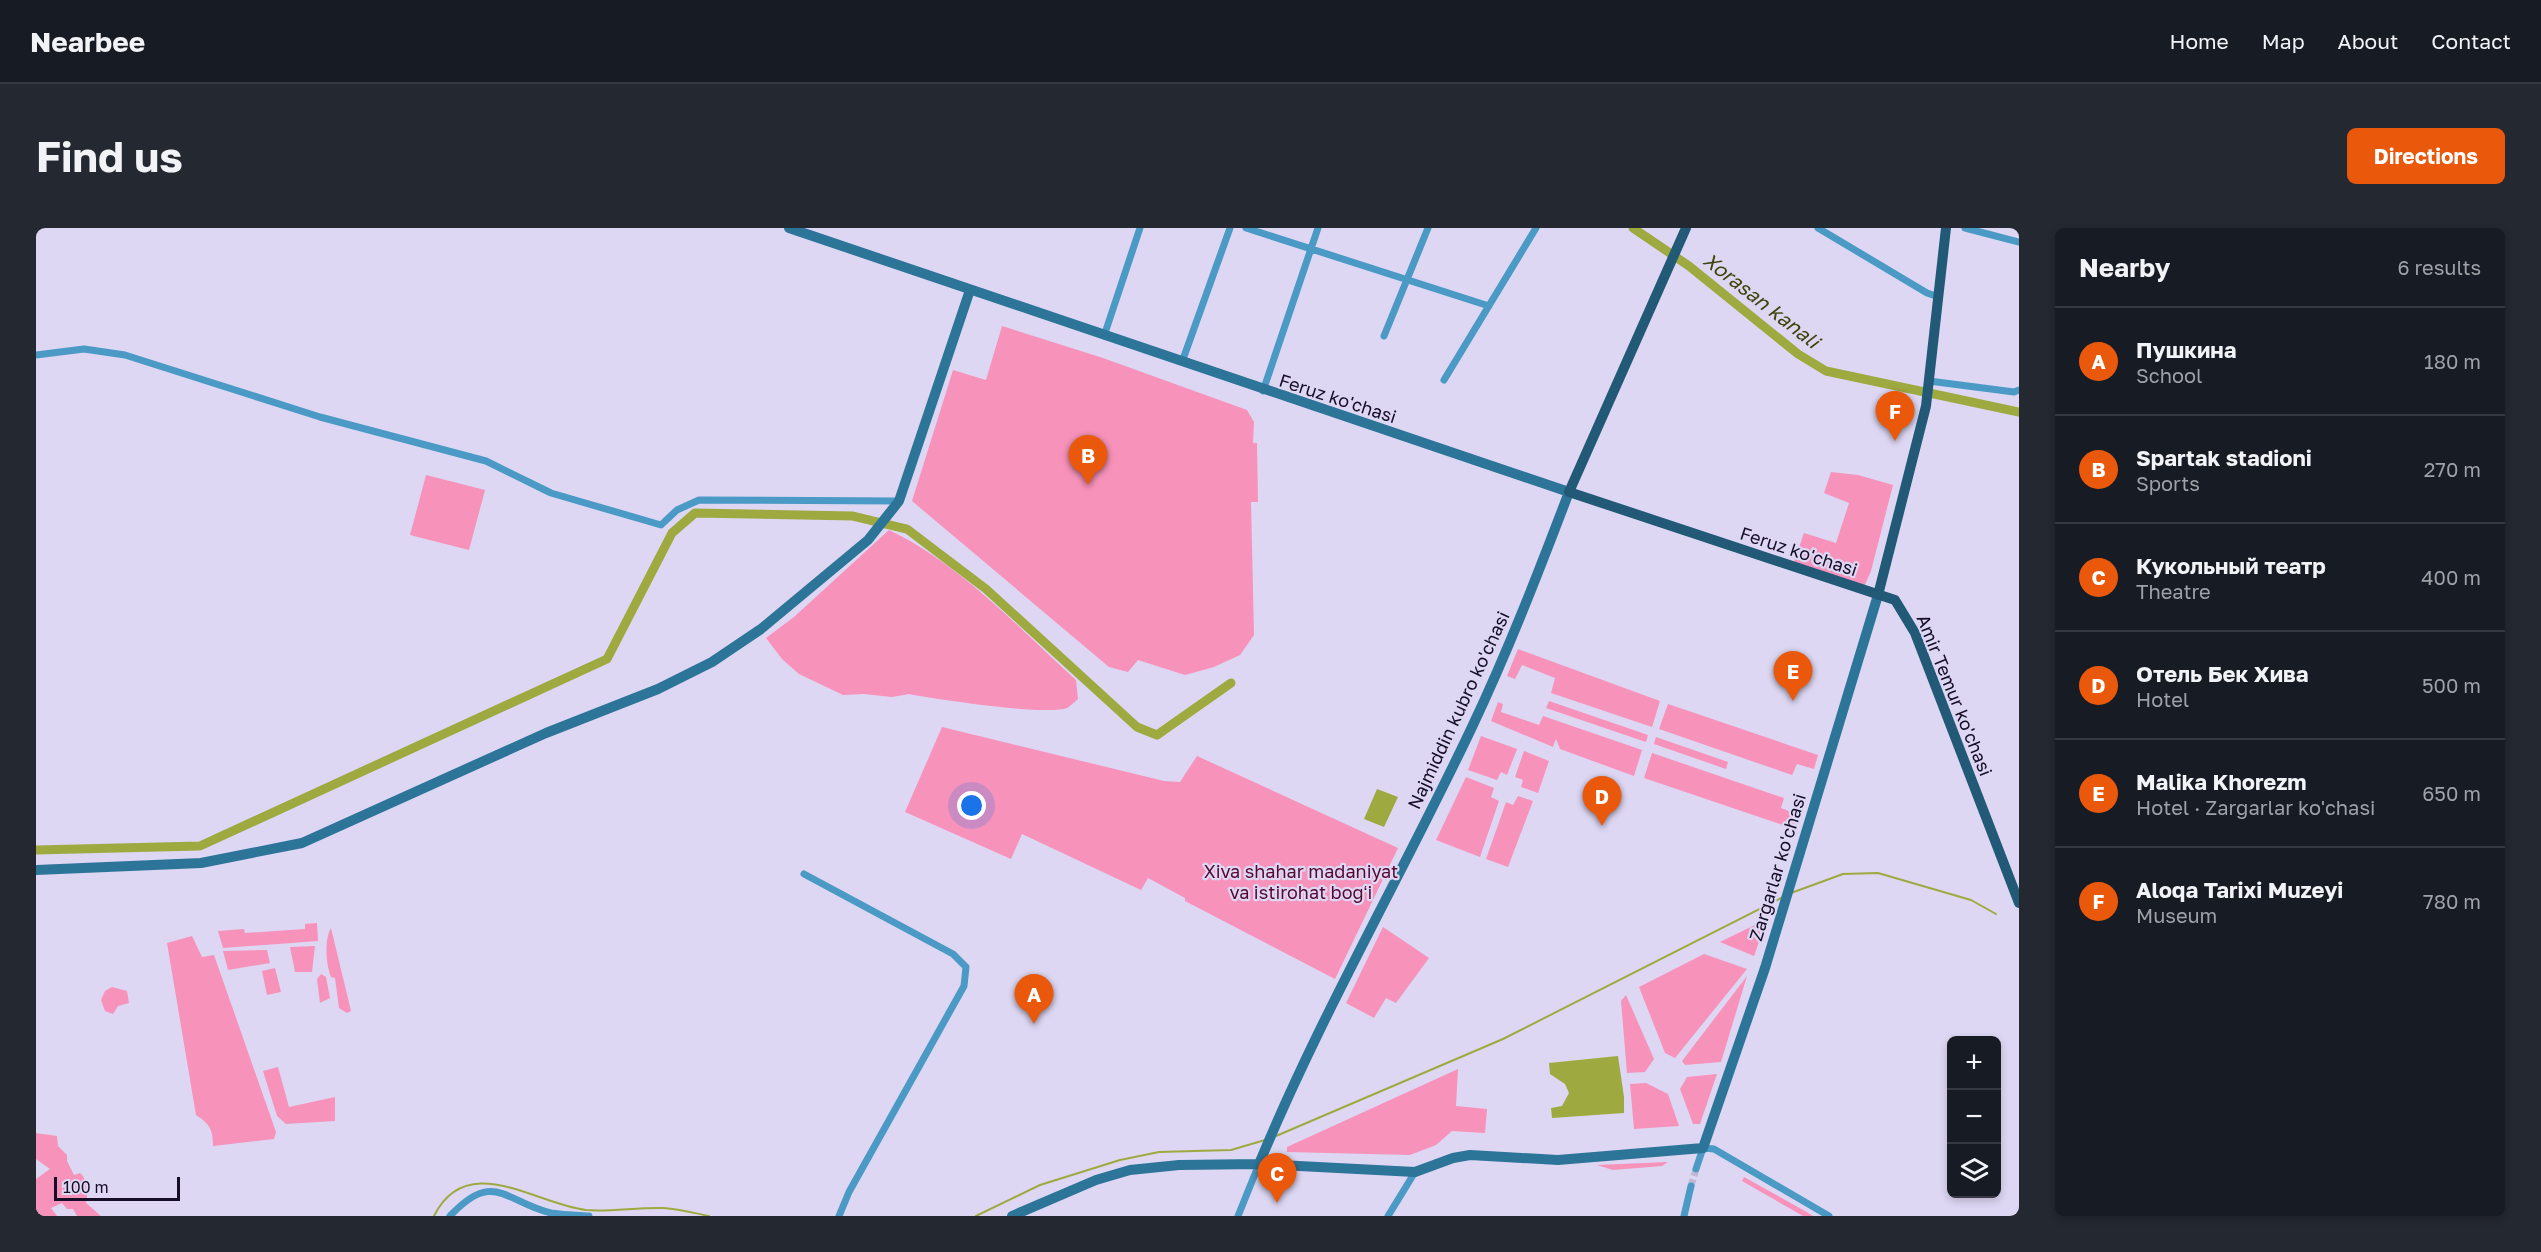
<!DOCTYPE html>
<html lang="en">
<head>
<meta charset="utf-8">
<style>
  body { margin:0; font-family:"Golos Text",sans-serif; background:#242831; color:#f1f3f6 }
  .controls { position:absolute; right:18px; bottom:18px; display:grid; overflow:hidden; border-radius:9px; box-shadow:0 3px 9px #0003 }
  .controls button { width:54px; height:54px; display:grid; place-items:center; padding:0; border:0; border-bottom:2px solid #363941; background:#171b24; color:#f1f3f6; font:30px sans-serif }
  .scale { position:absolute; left:18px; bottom:15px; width:126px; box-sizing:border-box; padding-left:6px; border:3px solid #160e27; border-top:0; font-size:16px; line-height:21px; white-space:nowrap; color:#160e27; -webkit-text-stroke:4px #ddd7f3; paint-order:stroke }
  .you { position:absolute; left:936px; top:578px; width:21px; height:21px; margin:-15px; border:4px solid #fff; border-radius:50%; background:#1a73e8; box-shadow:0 0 0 9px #1a73e833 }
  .badge { display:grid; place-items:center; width:39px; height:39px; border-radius:50%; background:#ea580c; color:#fff; font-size:20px; font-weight:700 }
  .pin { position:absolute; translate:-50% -50px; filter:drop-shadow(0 2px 3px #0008) }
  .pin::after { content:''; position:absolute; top:32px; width:21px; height:18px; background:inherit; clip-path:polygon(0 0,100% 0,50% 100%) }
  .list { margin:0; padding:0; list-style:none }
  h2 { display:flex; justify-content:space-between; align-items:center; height:78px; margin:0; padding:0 24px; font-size:26px }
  h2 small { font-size:20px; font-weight:400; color:#9ea1a6 }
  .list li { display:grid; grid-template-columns:39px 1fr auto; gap:18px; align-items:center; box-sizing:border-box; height:108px; padding:0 24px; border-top:2px solid #363941 }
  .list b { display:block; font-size:22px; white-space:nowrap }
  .list p { margin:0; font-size:20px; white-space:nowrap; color:#9ea1a6 }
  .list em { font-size:20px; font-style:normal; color:#9ea1a6 }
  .icon { flex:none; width:33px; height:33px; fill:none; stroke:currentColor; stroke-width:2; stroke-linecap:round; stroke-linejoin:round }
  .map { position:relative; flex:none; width:1983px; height:988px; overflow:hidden; border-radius:9px }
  header { display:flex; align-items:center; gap:36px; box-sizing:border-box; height:84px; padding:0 30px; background:#171b24; border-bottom:2px solid #363941 }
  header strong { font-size:28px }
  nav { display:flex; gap:33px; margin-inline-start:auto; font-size:21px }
  .intro { display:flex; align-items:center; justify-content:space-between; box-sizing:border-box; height:144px; padding:0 36px }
  h1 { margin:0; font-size:42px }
  .button { padding:15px 27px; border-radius:9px; background:#ea580c; color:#fff; font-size:21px; font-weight:700 }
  main { display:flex; gap:36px; padding:0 36px }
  aside { flex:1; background:#171b24; border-radius:9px; box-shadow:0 3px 9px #0003 }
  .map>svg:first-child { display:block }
</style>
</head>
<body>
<header>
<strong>Nearbee</strong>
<nav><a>Home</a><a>Map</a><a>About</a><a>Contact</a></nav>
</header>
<div class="intro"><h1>Find us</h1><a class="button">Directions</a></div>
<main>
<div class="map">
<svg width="1983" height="988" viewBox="0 0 1983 988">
  <rect width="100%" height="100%" fill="#ddd7f3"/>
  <path fill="#f792ba" d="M966,98l101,32 144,52 7,12 -1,21h4l1,59h-7l3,133 -14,20 -26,12 -29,8 -47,-15 -10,12 -19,-5 -197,-166 41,-131 33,10z
    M1795,244l27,3 35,10 -22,86 -8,18 -71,-21 12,-35 32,10 13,-40 -25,-10z
    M390,247l59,15 -16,60 -59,-15z
    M853,302c71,34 129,97 187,150l2,19c-3,2 -7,7 -11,9 -20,8 -132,-9 -158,-14l-17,3 -28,-3 -21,1 -44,-21 -17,-15 -16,-21 28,-21z
    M1482,421l142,52 -8,26 -101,-34 4,-15 -33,-13 -7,14 -8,-3z
    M1513,473l99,34 -2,7 -100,-34z
    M1462,474l5,2 -2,8 38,13 4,-9 99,34 -8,26 -74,-27 -4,-10 -3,8 -62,-26z
    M1632,476l150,51 -4,14 -17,-5 -5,11 -133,-46z
    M906,499l222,54 16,1 17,-26 201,92 -63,131 -150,-78v-3l-37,-20 -7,12 -119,-56 -11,25 -106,-47z
    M1445,508l36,13 -10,26 -6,-3 -4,8 -29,-10z
    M1620,509l72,25 -2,7 -72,-25z
    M1488,523l25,10 -11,32 -17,-6 2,-7 -8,-3z
    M1616,525l132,45 -3,10 18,7 -4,14 -151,-51z
    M1430,549l28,11 -3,9 8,4 -19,56 -44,-17z
    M1482,568l15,5 -25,66 -22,-8 20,-57 7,3z
    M1731,691l-13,37 -34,-14z
    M281,695l1,18 -95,7 -5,-17 26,-2 1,4 60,-4v-5z
    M1347,699l46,31 -33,45 -10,-5 -12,20 -28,-15z
    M295,700l20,83 -4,2 -8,-5 -4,-30 -4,-1c-5,-12 -7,-37 0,-49z
    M156,708l10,21 12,-2 62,177 -2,7 -61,7c0,-16 -3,-22 -17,-31l-29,-172z
    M279,718l-3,26h-17l-5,-25z
    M231,722l3,13 -42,7 -5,-19z
    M1668,726l43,15 -72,89 -10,-5 -26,-66z
    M239,740l6,24 -14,3 -5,-24z
    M285,746l5,3 4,21 -10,5 -3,-24z
    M1711,748l-26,86 -36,3 -3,-4z
    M76,759l15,4 2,12 -11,3 -5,8 -8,-3 -4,-11 4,-9z
    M1590,767l28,64 -9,13 -18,1 -6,-72z
    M242,839l11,40 46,-10v24l-49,3 -9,-8 -14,-45z
    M1422,841l-2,37 31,3 -2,24 -33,-2 -16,14 -26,10 -123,-3v-5z
    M1681,846l-17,50h-7l-13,-35 7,-12z
    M1610,855l22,11 11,32 -45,3 -4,-45z
    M0,905l21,3 1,10 9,9v6l7,14 6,-2c8,7 8,20 6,30l15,13h-24l-4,-7h-6l-5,-6 -11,5 6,8h-21v-37l14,-10 -14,-10z
    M1632,934l-6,4 -49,4 -16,-5z
    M1708,949l61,34 8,5h-10l-61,-35z"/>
  <path fill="#9eaa40" d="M1341,561l21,8 -14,30 -20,-8z
    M1582,828l6,41v16l-72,5 -1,-10 11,-2 7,-13 -4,-9 -15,-10 -1,-11z"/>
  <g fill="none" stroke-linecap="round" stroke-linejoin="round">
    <path stroke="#9eaa40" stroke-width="2" d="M1755,665l52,-19 35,-1 93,27 25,14
      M1240,908l227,-97 280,-142
      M398,988c33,-66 101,-12 152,-6 25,2 52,-3 78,-2 15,1 30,5 45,8
      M940,988l64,-31 80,-25 39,-8 72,-2 34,-10"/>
    <path stroke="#9eaa40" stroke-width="9" d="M1597,0l56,38 109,88 28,17 193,41
      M0,622l164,-4 407,-187 65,-126 23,-20 158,3 54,13 79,60 151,138 20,8 74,-52"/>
    <path stroke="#bfb9d4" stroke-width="7" stroke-dasharray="7 3.5" stroke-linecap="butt" d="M1655,958l5,-17"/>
    <path stroke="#4b99c5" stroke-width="7" d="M1210,0l243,78
      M1782,0l109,65 12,4
      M1929,0l54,14
      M1068,108l36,-108
      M1348,108l44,-108
      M0,127l48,-6 41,6 195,62 166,44 65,32 110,32 16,-15 22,-10 200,1
      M1146,134l48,-134
      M1408,152l92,-152
      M1893,153l85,11 5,-2
      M1227,163l55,-163
      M768,646l149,80 13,13 -2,19 -115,206 -10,24
      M1660,941l7,-21 11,1 115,67
      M414,988c44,-47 55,-14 101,-3 12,2 26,2 38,3
      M1202,988l21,-52
      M1352,988l27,-44
      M1648,988l7,-30"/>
    <path stroke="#2d7499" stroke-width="10" d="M753,0l780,264c-30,79 -61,159 -97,235 -69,146 -151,287 -213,437
      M0,642l165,-7 101,-20 244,-110 112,-44 54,-27 49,-33 107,-89 31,-39 71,-211
      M976,988l84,-36 34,-10 49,-5 80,-1 156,8 38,-14 17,-3 88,5 145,-12 62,-180 113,-373"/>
    <path stroke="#215977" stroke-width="10" d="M1650,0l-117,264 326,108 20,33 104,270
      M1842,367l48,-189 20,-178"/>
  </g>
  <g text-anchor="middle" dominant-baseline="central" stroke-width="4.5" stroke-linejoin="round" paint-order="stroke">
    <g font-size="18" fill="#160e27" stroke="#ddd7f3">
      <text transform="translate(1302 170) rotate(18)">Feruz ko'chasi</text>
      <text transform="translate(1763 323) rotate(18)">Feruz ko'chasi</text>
      <text transform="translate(1919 467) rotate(68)">Amir Temur ko'chasi</text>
      <text transform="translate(1422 482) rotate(-65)">Najmiddin kubro ko'chasi</text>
      <text transform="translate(1741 639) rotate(-73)">Zargarlar ko'chasi</text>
    </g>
    <g font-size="18" fill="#560731" stroke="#ddd7f3">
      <text x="1265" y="643">Xiva shahar madaniyat<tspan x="1265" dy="21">va istirohat bogʻi</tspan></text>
    </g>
    <g font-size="20" font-style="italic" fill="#3e440a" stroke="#ddd7f3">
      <text transform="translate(1726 72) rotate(38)">Xorasan kanali</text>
    </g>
  </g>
</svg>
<div class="controls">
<button>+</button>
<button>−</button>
<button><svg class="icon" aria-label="layers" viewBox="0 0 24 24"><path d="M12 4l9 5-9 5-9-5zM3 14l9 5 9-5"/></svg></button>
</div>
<div class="scale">100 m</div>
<div class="you"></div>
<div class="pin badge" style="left:998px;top:796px">A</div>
<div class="pin badge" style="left:1052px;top:257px">B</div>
<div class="pin badge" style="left:1241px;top:975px">C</div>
<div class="pin badge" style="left:1566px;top:598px">D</div>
<div class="pin badge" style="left:1757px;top:473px">E</div>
<div class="pin badge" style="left:1859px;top:213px">F</div>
</div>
<aside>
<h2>Nearby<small>6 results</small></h2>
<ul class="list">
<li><span class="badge">A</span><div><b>Пушкина</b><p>School</p></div><em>180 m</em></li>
<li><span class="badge">B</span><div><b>Spartak stadioni</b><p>Sports</p></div><em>270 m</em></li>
<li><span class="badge">C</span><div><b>Кукольный театр</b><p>Theatre</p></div><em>400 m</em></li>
<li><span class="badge">D</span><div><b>Отель Бек Хива</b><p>Hotel</p></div><em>500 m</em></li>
<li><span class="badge">E</span><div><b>Malika Khorezm</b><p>Hotel · Zargarlar ko'chasi</p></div><em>650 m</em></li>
<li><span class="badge">F</span><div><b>Aloqa Tarixi Muzeyi</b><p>Museum</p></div><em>780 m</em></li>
</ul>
</aside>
</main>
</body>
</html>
